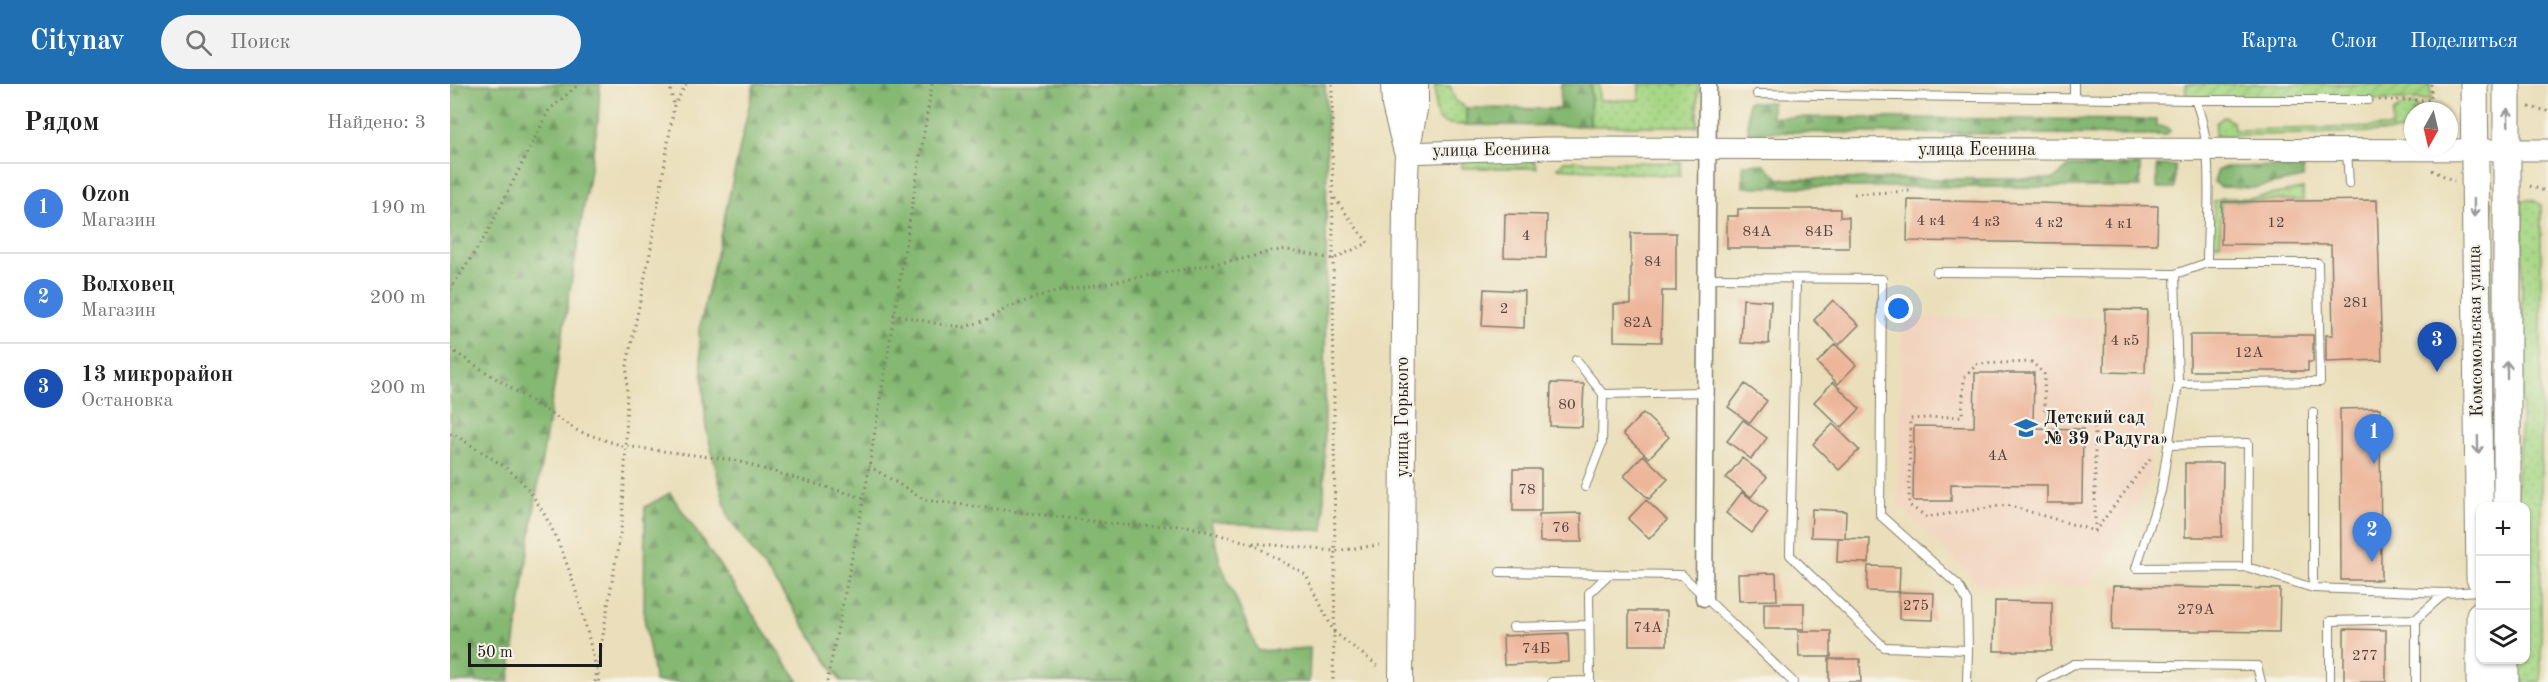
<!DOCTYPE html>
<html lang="ru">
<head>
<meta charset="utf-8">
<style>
  body { margin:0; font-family:"Old Standard TT",serif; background:#f2f2f2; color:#222 }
  .controls { position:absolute; right:18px; bottom:18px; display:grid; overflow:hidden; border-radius:12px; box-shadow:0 2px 4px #0004 }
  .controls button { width:54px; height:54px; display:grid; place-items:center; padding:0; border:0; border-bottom:2px solid #e0e0e0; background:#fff; color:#222; font:30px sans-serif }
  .compass { position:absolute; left:1954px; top:18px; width:54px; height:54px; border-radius:50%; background:#fff; box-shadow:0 2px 4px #0004; rotate:188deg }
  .scale { position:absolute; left:18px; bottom:15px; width:134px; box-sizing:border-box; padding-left:6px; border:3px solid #1c1c1c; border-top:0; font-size:16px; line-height:21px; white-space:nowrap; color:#1c1c1c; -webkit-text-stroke:4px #f7f3e8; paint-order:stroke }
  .you { position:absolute; left:1449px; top:225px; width:21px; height:21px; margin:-15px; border:4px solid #fff; border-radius:50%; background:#1a73e8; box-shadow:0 0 0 9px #1a73e833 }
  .badge { display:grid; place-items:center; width:39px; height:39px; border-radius:50%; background:#1f6fb2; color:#fff; font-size:20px; font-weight:700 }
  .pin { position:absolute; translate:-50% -50px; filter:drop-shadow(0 2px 3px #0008) }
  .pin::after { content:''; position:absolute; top:32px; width:21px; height:18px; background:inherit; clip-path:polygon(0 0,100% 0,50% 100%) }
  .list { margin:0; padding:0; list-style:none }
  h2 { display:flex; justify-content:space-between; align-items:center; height:78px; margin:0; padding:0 24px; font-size:26px }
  h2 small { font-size:20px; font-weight:400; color:#767676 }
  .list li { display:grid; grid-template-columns:39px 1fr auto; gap:18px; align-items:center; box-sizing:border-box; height:90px; padding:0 24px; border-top:2px solid #e0e0e0 }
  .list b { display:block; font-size:22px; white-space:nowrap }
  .list p { margin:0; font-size:20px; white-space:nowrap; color:#767676 }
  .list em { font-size:20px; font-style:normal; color:#767676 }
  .icon { flex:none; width:33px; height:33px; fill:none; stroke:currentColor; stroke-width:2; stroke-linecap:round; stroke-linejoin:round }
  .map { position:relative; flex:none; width:2098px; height:598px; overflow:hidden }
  header { display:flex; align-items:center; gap:36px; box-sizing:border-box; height:84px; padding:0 30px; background:#1f6fb2; color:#fff }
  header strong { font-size:28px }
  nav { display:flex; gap:33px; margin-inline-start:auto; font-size:21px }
  .search { width:420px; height:54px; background:#f2f2f2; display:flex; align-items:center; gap:15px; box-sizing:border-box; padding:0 21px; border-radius:33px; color:#767676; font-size:22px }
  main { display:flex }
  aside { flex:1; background:#fff }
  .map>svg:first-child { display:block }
</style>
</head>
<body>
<header>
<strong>Citynav</strong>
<div class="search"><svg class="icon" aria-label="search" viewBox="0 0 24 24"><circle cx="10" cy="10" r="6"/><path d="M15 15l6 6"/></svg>Поиск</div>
<nav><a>Карта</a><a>Слои</a><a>Поделиться</a></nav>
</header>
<main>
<aside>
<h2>Рядом<small>Найдено: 3</small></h2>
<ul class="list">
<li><span class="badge" style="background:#3f7fe0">1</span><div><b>Ozon</b><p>Магазин</p></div><em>190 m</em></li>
<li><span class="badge" style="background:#3f7fe0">2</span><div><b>Волховец</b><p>Магазин</p></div><em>200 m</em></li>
<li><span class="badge" style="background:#1a4fb4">3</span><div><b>13 микрорайон</b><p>Остановка</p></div><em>200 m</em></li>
</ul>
</aside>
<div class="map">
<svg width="2098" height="598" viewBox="0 0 2098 598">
  <defs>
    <pattern id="grass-dots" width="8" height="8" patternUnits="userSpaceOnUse" patternTransform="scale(1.5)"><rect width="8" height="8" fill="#a7d785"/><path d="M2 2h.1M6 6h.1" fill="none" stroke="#8fb872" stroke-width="1.8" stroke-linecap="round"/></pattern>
    <pattern id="forest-firs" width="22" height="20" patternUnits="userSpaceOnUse" patternTransform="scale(1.5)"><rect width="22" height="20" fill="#85b872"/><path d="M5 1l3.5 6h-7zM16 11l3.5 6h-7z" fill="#6c955d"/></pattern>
    <pattern id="garden-furrows" width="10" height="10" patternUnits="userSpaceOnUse" patternTransform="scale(1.5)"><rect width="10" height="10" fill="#a7d785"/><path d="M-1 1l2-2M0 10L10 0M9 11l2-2" fill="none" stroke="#8fb872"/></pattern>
  </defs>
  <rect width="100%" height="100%" fill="#f7f3e8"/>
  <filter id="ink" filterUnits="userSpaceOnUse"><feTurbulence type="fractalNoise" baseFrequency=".0167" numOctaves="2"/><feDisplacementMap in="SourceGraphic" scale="12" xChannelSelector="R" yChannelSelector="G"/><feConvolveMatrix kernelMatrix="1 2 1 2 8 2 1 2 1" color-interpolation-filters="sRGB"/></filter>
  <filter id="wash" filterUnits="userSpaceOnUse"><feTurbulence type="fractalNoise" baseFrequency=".008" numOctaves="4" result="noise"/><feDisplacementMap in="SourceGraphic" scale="24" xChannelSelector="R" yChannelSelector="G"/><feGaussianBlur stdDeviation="1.35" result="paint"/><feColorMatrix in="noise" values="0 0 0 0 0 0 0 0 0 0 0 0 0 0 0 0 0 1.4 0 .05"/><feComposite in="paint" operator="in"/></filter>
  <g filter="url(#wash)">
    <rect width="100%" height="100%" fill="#eadfba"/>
    <path fill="#f2d4be" d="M1452,234h198l-1,58 53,2 -1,99 -61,109 -108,1 -84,-82z"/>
    <path fill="url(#grass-dots)" stroke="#627a50" stroke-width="1.5" d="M1141,0h8v16h40v-16h59l-1,42h-107z
      M985,1l15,1 5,14 11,8v17c-36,1 -30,-10 -31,-40z
      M1953,21h12l8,6h-10v20l-198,5 1,-13 8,-6 9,5 1,8 158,-3 1,-14z
      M1012,75l67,1 6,2 2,6h-75z
      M1114,77l117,2 -1,13 -122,-8z
      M1853,105v11l-82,1 -1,43h-7l1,-43h4l3,-3h32z
      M2036,116l6,1v305z
      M2072,116h11l8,5v477h-28l-1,-22h14v-154h-11l7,-101z"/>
    <path fill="url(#forest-firs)" stroke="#506a47" stroke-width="1.5" d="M0,0h150l-2,37 -60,363 -29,198h-59z
      M304,0h571l2,32 -3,415 -113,-10 9,41 38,89 52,-3 -1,34h-468l-54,-83 -59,-82 -22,-89 -7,-97z
      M1111,0h30l-1,42 -124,-1v-17l94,1z
      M1298,18h24v15l384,3v6l11,1 3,4 -4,4 -418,-3z
      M1293,80h20l17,15h275l14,-13 71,-1v22h-397z
      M1707,81l18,1v22h-18z
      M1853,82v12l-50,10 -32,-1 -7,-5 4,-12 8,-3z
      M220,409l129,189h-144l-11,-65 1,-110z"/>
    <path fill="url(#garden-furrows)" stroke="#627a50" stroke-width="1.5" d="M1736,0h244l1,16h-245z"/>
    <g id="blocks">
      <path fill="#edb59a" d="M1458,116l250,6 -1,38 -250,-3z
        M1927,116l5,160 -56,2v-27h7l-2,-90 -110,-1 1,-42z
        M1288,125h102v8h9v31h-122v-32h11z
        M1055,130l42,1 -1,43 -42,-1z
        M1181,149h45v58h-14l-1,51 -47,-1v-37h17z
        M1034,205l41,2 -1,37 -42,-2z
        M1293,215l28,2 -2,43 -28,-1z
        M1383,216l26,25 -20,20 -25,-25z
        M1655,225l42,1 -2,63 -41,-1z
        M1740,251h123v27h-5v9h-118z
        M1385,260l21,21 -18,19 -21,-21z
        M1525,289h59l-1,55 50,1 -1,74h-35v-18l-96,-1v17h-38l1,-75 60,1z
        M1383,298l27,27 -19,19 -27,-26z
        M1101,299l33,1 -2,43 -32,-1z
        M1295,300l22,17 -17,22 -22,-16z
        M1930,324l1,172h-40l-1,-171z
        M1193,329l26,24 -20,21 -26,-24z
        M1293,336l24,18 -16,21 -24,-18z
        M1383,340l26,26 -20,20 -26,-26z
        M1193,371l25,24 -19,20 -25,-23z
        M1292,374l25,19 -16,20 -25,-19z
        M1735,379h38l-1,74h-37z
        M1063,385h28v42h-28z
        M1292,408l26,20 -16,21 -26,-20z
        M1196,416l21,20 -18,19 -21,-20z
        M1362,425l34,2 -1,27 -34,-1z
        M1131,429l1,29h-42l-1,-28z
        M1388,454l32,1 -1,24 -32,-1z
        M1418,482l32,1 -1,25 -32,-1z
        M1326,489l1,27 -38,1 -1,-27z
        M1663,502l167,3 -1,43 -167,-2z
        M1449,508l35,1 -1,27 -34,-1z
        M1545,517l57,1v49h-58z
        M1314,519h40v26h-40z
        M1179,527h38v34h-38z
        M1894,545l42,1v52h-42z
        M1348,547h33v26h-32z
        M1118,549l1,29 -65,3 -1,-29z
        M1379,575h31l1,23h-32z"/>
    </g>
  </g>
  <g filter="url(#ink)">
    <use href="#blocks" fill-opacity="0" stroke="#837e6b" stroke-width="1.5"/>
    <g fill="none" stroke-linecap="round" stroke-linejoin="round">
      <g stroke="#837e6b" stroke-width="10">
        <path id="service" d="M1307,10l438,6c20,47 12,113 12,163h111l2,119 -142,2
          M1624,15v-15
          M1745,16h173
          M1897,67l2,33
          M1757,179l-32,11 3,110 -17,107 -25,77 111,-1 66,21 132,5 35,-2
          M1487,188l238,2
          M1256,194l176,1 -2,236 78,70 9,16 1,49 -84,-3 -94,-92 6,-276
          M1126,276l27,34
          M1863,328v176
          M1719,361l79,-2 -1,124
          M1135,403l17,-44 1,-49 102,-2
          M1050,488l109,2
          M1063,543l76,-2
          M1102,598l38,-1 -1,-88 20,-19 73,1 111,107
          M1517,598l1,-32
          M1591,598l33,-18 183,2 4,16
          M1880,598v-61l86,-2 29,-26
          M1966,598v-63"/>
      </g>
      <g stroke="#837e6b" stroke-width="19">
        <path id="minor" d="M1254,514l4,-514"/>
      </g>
      <g stroke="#837e6b" stroke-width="23">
        <path id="tertiary" d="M957,69l139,-5 1002,2"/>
      </g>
      <g stroke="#837e6b" stroke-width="26">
        <path id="secondary" d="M943,0l1,21 11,43
          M951,598l4,-480 2,-49 9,-49v-20"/>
      </g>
      <g stroke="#837e6b" stroke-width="29">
        <path id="primary" d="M2024,0l6,494
          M2057,422v-422
          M2030,598v-67
          M2055,598v-22"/>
      </g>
      <path stroke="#837e6b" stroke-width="3" stroke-dasharray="1.5 4.5" stroke-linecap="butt" d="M219,0l5,22
        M882,0l3,495 -2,103
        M1981,0v27
        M1929,16h52
        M2079,23l19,4
        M1982,86l22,11
        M2080,102l18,6
        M1404,110l56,-3
        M0,206l36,-55 63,-125 30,-26
        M443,230l45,10 27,3 21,-7 21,-12 38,-14 202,-36 25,-7 16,-1 45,9 35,-16 -35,-47
        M0,265l128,82 45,15 110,14 131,38
        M0,350h4c17,12 57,34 68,48 42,50 59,124 74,186
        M419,382l56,34 197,25 65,1 63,17 56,32 28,57 44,34
        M1645,447v-115l-50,-2 -1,-40 -12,-12 -55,2 -13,14 -2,38 -52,3 -1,86 18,12 80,-12 88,26 57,-75
        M803,459l82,8 44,-6
        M148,590l1,8
        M145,598l27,-159 4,-76 1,-83 23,-111 24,-147 12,-22
        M377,598l37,-184 68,-414"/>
      <use href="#service" stroke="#fff" stroke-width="8"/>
      <use href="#minor" stroke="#fff" stroke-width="16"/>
      <use href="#tertiary" stroke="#fff" stroke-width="21"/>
      <use href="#secondary" stroke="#fff" stroke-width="24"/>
      <use href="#primary" stroke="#fff" stroke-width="27"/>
    </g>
    <defs><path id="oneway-shaft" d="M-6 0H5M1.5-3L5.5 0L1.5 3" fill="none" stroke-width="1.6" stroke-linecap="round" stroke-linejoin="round" transform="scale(1.5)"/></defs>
    <g stroke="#999">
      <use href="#oneway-shaft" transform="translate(2058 33) rotate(-92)"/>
      <use href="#oneway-shaft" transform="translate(2024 124) rotate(89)"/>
      <use href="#oneway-shaft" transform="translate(2057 286) rotate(-90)"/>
      <use href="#oneway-shaft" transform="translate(2028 361) rotate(89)"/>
    </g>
  </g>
  <defs>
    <g id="school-bare" transform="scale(1.8)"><path d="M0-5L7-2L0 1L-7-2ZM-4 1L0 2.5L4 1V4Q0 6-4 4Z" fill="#1f6fb2" stroke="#f7f3e8" stroke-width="2.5" paint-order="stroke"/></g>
  </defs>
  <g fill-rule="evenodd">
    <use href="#school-bare" x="1576" y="344"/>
  </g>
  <g text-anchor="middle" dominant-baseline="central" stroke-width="4.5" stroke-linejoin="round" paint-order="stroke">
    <g font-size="15" fill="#50423c">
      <text x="1481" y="137">4 к4</text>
      <text x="1536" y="138">4 к3</text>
      <text x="1599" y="139">4 к2</text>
      <text x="1826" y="139">12</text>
      <text x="1669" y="140">4 к1</text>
      <text x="1307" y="148">84А</text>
      <text x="1369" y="148">84Б</text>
      <text x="1076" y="152">4</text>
      <text x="1203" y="178">84</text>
      <text x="1906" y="219">281</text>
      <text x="1054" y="225">2</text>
      <text x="1188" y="239">82А</text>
      <text x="1675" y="257">4 к5</text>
      <text x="1799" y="269">12А</text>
      <text x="1117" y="321">80</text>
      <text x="1548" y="372">4А</text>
      <text x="1077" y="406">78</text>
      <text x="1111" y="444">76</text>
      <text x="1466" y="522">275</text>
      <text x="1746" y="526">279А</text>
      <text x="1198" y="544">74А</text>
      <text x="1086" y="565">74Б</text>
      <text x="1915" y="572">277</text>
    </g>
    <g font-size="18" fill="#1c1c1c" stroke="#f7f3e8">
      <text transform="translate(1041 66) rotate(-1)">улица Есенина</text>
      <text x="1527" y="66">улица Есенина</text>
      <text transform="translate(2026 247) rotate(-91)">Комсомольская улица</text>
      <text transform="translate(953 333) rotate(-90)">улица Горького</text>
    </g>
    <g font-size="18" font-weight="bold" fill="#1c1c1c" stroke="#f7f3e8" text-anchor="start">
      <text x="1594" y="334">Детский сад<tspan x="1594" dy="21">№ 39 «Радуга»</tspan></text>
    </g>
  </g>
</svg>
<div class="controls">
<button>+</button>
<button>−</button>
<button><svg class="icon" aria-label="layers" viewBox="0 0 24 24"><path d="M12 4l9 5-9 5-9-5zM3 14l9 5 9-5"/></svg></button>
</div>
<svg class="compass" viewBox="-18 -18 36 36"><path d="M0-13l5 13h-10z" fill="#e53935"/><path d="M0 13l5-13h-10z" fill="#767676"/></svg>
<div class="scale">50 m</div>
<div class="you"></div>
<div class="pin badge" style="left:1924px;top:380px;background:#3f7fe0">1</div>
<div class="pin badge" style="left:1922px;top:478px;background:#3f7fe0">2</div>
<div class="pin badge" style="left:1987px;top:288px;background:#1a4fb4">3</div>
</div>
</main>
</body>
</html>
